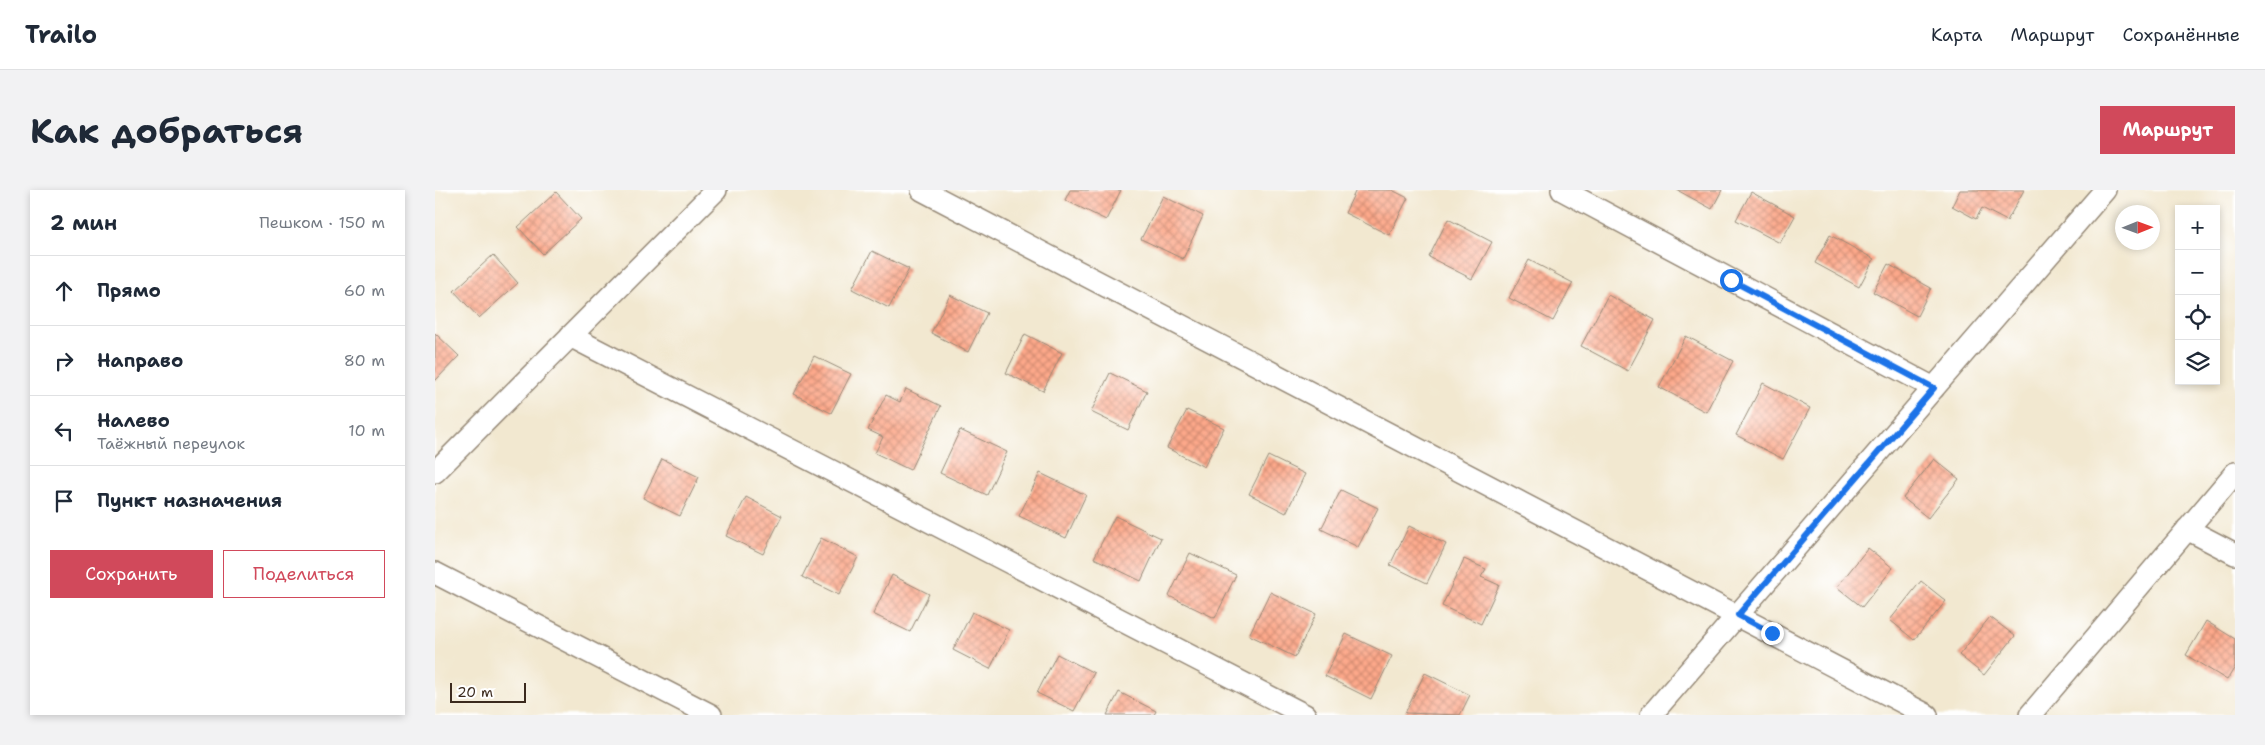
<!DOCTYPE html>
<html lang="ru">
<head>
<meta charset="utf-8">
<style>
  body { margin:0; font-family:"Shantell Sans",sans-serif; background:#f2f2f3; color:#1f2937 }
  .controls { position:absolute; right:15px; top:15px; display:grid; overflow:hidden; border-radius:0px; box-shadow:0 2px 8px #0003 }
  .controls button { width:45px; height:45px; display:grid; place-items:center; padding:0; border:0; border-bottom:1px solid #e0e1e3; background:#fff; color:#1f2937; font:25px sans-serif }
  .compass { position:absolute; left:1680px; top:15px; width:45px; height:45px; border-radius:50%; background:#fff; box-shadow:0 2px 8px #0003; rotate:89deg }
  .scale { position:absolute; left:15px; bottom:12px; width:76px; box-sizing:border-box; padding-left:5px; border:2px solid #3b2a1e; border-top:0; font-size:14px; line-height:18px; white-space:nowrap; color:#3b2a1e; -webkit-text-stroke:4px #fff; paint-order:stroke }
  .stop { position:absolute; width:15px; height:15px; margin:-11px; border:4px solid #1a73e8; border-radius:50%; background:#fff }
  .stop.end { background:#1a73e8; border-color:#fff; box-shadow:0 1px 5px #0008 }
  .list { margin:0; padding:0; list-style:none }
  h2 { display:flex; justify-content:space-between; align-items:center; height:65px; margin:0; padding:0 20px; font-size:21px }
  h2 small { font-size:16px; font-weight:400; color:#747a83 }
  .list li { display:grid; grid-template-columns:32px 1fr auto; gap:15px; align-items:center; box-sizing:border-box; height:70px; padding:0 20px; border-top:1px solid #e0e1e3 }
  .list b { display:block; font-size:19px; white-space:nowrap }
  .list p { margin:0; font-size:16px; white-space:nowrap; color:#747a83 }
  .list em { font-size:16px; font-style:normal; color:#747a83 }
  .actions { display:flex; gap:10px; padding:15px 20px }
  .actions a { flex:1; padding:11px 0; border:1px solid #d1495b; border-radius:0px; text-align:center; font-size:18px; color:#d1495b }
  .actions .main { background:#d1495b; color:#fff }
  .icon { flex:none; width:28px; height:28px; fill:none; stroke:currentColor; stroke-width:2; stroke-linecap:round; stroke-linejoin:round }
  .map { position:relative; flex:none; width:1800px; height:525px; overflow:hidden; border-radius:0px }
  header { display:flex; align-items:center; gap:30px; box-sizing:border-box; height:70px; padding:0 25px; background:#fff; border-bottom:1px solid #e0e1e3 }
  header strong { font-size:24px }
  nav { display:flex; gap:28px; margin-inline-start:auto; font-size:18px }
  .intro { display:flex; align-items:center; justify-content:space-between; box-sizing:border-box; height:120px; padding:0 30px }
  h1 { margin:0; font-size:35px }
  .button { padding:12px 22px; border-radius:0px; background:#d1495b; color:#fff; font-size:18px; font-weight:700 }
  main { display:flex; gap:30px; padding:0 30px }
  aside { flex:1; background:#fff; border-radius:0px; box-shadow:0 2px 8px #0003 }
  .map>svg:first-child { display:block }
</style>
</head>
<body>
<header>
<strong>Trailo</strong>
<nav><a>Карта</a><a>Маршрут</a><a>Сохранённые</a></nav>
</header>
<div class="intro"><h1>Как добраться</h1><a class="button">Маршрут</a></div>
<main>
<aside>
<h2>2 мин<small>Пешком · 150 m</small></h2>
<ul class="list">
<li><svg class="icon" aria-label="ahead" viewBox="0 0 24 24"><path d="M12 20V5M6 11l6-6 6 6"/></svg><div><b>Прямо</b></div><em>60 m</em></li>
<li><svg class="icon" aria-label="right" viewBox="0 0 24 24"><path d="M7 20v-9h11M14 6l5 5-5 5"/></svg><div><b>Направо</b></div><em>80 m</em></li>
<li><svg class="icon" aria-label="left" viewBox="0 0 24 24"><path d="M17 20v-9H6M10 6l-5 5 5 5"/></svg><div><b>Налево</b><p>Таёжный переулок</p></div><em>10 m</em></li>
<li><svg class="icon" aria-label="arrive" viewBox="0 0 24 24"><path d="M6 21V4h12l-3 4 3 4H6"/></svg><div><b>Пункт назначения</b></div></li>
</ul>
<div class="actions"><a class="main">Сохранить</a><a>Поделиться</a></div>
</aside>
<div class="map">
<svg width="1800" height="525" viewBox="0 0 1800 525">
  <defs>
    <pattern id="building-cross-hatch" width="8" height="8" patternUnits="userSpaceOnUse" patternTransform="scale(1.25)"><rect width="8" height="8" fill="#fda88a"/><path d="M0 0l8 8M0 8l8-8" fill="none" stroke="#ce8970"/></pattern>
  </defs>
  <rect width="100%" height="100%" fill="#fff"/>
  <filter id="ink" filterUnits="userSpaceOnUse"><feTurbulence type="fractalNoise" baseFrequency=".02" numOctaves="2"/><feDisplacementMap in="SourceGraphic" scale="10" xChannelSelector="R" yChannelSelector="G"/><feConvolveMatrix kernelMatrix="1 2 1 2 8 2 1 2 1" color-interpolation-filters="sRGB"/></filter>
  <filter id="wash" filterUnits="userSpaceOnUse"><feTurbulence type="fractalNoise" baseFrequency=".0096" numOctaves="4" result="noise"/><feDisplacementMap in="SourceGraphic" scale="20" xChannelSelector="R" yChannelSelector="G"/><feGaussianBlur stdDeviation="1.12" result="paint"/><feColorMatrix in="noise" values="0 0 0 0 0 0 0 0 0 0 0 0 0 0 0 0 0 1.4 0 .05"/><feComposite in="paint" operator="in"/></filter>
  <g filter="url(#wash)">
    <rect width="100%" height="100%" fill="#f2e8d0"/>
    <g id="blocks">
      <path fill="url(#building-cross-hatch)" d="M635,0h51l-15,30 -41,-20z
        M921,0h36l16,8 -19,37 -44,-22z
        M1242,0h45l-10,19z
        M1525,0h64l-17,31 -25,-13 -6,11 -24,-13z
        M121,2l25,27 -38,35 -25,-27z
        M1316,2l44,24 -15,27 -44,-23z
        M728,6l40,20 -20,43 -42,-20z
        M1013,29l44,23 -20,37 -43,-22z
        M1395,45l44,24 -15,28 -44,-24z
        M437,61l37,18 -20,39 -37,-19z
        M58,65l25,28 -39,35 -25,-27z
        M1094,70l44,23 -20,38 -44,-23z
        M1453,74l43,24 -14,28 -44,-24z
        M515,105l37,18 -19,39 -37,-19z
        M1173,105l47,25 -27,51 -47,-25z
        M0,143l24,23 -24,25z
        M590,144l37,19 -19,38 -37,-18z
        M1251,146l47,25 -27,51 -47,-25z
        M379,166l37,18 -20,39 -37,-19z
        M675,183l37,18 -19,39 -37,-18z
        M1328,193l47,25 -27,51 -47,-24z
        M471,199l35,17 -31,64 -35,-17 8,-16 -15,-7 18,-35 14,7z
        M752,220l37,18 -20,39 -37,-19z
        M525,240l47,22 -20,43 -47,-22z
        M833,266l37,18 -19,39 -37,-19z
        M227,269l37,18 -19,39 -37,-18z
        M1499,269l25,20 -31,39 -25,-20z
        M605,283l46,22 -20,43 -47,-22z
        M906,300l37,18 -20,39 -37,-18z
        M311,307l36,19 -19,38 -37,-18z
        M680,326l46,22 -20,43 -47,-23z
        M974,336l37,18 -19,39 -37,-18z
        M386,348l37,19 -19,38 -37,-18z
        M1433,358l25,20 -31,39 -25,-20z
        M755,363l46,22 -21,43 -46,-22z
        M1029,369l22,10 -5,8 18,8 -18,39 -39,-18z
        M457,385l37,19 -19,38 -37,-18z
        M1486,391l25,20 -32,39 -24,-20z
        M835,402l46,22 -21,43 -46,-22z
        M537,422l37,18 -19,39 -37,-19z
        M1555,427l25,19 -31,39 -25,-20z
        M1771,431l29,18v28l-8,13 -41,-25z
        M911,444l46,22 -21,43 -46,-23z
        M622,464l37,19 -20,38 -37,-18z
        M990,483l45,22 -10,20 -55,-2z
        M684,502l37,19 -2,4h-47z"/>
    </g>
  </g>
  <g filter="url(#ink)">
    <use href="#blocks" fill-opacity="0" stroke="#968977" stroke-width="1"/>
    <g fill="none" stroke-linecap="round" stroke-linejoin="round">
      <g stroke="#968977" stroke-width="24">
        <path id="minor" d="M487,0l1005,525
          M1127,0l372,198
          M135,146l735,379
          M0,282l281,-282
          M1752,339l48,25
          M0,383l276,142
          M1216,525l454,-525
          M1595,525l205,-242"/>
      </g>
      <use href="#minor" stroke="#fff" stroke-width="21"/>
    </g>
  </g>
  <g fill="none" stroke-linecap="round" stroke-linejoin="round" filter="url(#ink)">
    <path stroke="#1a73e8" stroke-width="6" d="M1296,90l203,108 -196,227 34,18"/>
  </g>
</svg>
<div class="controls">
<button>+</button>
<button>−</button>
<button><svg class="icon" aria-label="locate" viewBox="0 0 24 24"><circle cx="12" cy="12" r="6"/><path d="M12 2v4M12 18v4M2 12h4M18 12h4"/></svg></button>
<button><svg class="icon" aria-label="layers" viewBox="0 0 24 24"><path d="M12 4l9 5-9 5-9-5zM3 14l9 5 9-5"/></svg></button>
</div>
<svg class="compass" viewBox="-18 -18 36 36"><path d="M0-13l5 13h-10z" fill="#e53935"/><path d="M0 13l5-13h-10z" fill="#747a83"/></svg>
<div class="scale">20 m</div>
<div class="stop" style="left:1296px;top:90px"></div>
<div class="stop end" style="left:1337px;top:443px"></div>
</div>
</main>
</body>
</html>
